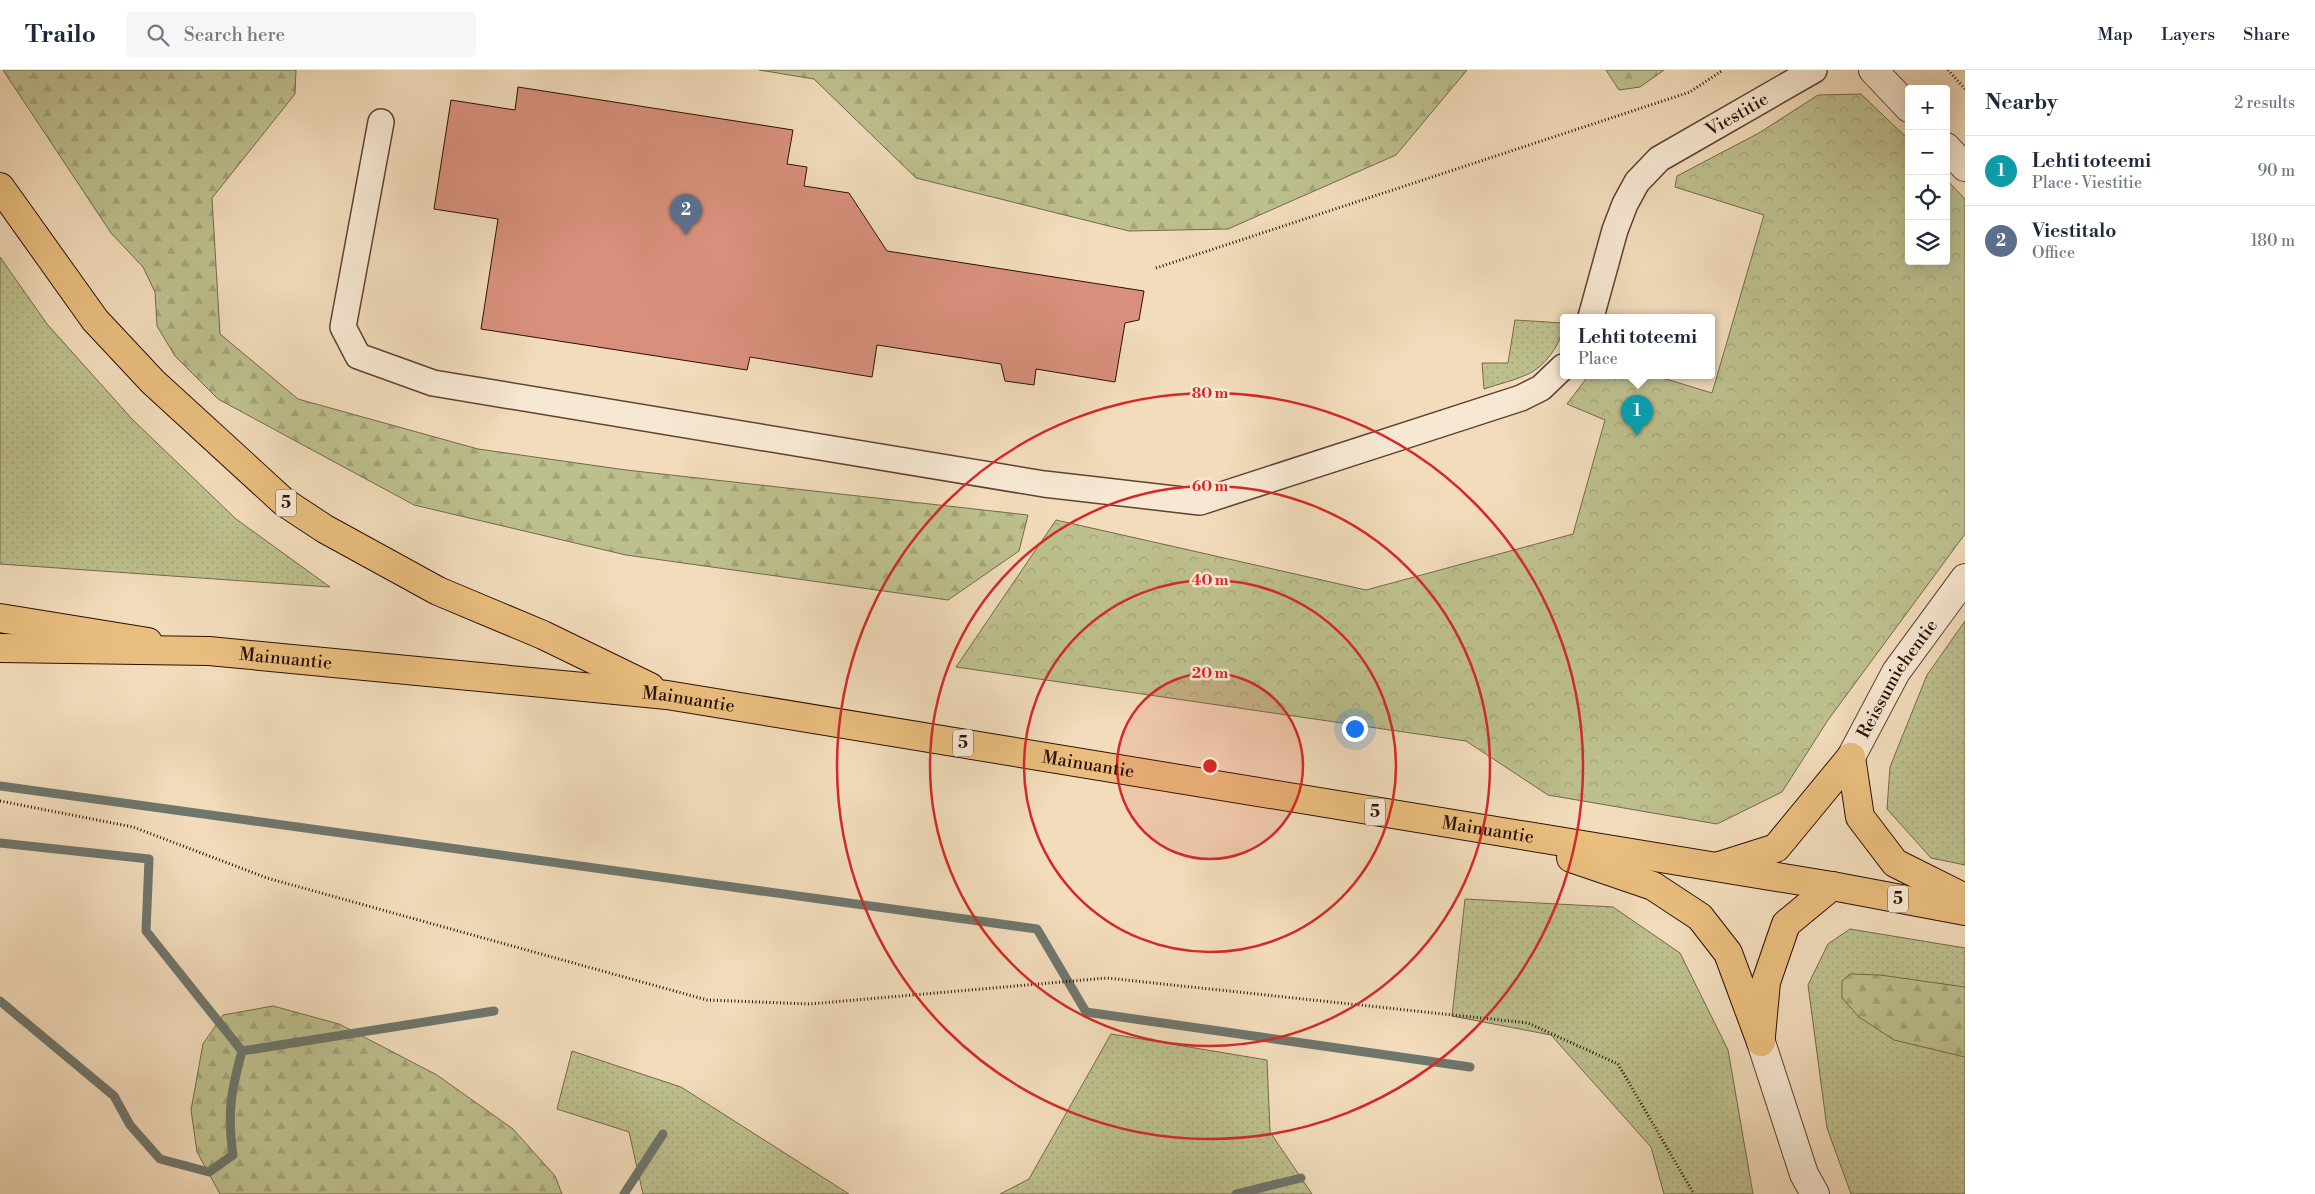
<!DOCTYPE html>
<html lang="en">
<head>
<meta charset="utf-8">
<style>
  body { margin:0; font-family:"Libre Bodoni",serif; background:#f6f6f7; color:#1f2937 }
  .controls { position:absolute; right:15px; top:15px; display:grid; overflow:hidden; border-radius:5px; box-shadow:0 5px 20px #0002 }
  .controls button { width:45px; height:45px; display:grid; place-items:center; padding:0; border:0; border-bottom:1px solid #e0e1e3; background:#fff; color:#1f2937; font:25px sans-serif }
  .you { position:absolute; left:1354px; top:658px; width:18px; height:18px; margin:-12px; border:4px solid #fff; border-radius:50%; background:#1a73e8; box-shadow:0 0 0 8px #1a73e833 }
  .badge { display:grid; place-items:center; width:32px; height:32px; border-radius:50%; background:#d93025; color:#fff; font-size:16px; font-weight:700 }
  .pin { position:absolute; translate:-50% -41px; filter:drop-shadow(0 1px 2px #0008) }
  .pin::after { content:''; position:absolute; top:26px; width:18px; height:15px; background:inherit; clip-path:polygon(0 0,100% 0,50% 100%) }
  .popup { position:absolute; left:1560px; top:244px; width:155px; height:65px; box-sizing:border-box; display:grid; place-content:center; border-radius:5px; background:#fff; filter:drop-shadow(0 1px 4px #0005); font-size:16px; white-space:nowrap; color:#747a83 }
  .popup b { font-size:19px; color:#1f2937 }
  .popup::after { content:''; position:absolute; left:50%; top:100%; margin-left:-10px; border:10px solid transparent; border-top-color:#fff }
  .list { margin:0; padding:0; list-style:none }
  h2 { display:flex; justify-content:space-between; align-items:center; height:65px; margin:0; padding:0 20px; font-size:21px }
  h2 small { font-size:16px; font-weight:400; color:#747a83 }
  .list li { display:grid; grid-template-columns:32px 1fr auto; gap:15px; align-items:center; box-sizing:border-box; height:70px; padding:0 20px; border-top:1px solid #e0e1e3 }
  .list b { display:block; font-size:19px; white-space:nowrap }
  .list p { margin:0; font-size:16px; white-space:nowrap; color:#747a83 }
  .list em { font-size:16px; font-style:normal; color:#747a83 }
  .icon { flex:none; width:28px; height:28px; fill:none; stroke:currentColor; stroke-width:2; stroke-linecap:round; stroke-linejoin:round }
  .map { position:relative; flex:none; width:1965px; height:1124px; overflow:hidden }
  header { display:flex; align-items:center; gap:30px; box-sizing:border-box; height:70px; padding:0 25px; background:#fff; border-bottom:1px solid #e0e1e3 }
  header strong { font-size:24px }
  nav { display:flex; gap:28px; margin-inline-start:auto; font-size:18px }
  .search { width:350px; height:45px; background:#f6f6f7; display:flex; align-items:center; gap:12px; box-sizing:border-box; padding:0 18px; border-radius:5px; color:#747a83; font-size:19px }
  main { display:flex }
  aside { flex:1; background:#fff }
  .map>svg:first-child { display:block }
</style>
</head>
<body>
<header>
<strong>Trailo</strong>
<div class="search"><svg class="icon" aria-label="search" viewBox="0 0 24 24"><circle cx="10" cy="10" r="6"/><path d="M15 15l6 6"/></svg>Search here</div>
<nav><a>Map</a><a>Layers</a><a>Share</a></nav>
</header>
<main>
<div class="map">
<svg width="1965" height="1124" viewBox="0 0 1965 1124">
  <defs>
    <pattern id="grass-dots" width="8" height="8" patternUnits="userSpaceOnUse" patternTransform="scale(1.25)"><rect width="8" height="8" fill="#bdc08e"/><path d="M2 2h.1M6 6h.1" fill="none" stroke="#a3a479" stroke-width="1.8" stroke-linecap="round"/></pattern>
    <pattern id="forest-firs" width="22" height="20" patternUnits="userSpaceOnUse" patternTransform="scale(1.25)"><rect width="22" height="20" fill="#bdc08e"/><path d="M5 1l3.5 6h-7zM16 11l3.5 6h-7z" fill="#a3a479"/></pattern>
    <pattern id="park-crowns" width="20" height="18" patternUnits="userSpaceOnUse" patternTransform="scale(1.25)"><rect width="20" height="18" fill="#bdc08e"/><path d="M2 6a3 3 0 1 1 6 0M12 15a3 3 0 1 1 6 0" fill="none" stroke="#a3a479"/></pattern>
  </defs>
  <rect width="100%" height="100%" fill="#f2dcbb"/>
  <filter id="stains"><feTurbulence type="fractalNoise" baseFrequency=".004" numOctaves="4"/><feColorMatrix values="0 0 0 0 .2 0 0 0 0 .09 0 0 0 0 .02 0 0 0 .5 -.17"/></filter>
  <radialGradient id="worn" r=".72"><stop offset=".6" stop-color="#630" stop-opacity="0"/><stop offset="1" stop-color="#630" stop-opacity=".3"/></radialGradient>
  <path fill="url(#grass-dots)" stroke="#756849" d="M0,187l47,67 85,95 104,100 94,68 -330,-23z
    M1515,250l48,3c0,20 -19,45 -37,52 -13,6 -28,9 -42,14l-2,-26h26z
    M1965,551v244l-34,-7 -44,-49 3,-42 37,-92z
    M1465,829l148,8 67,46 48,97 25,144h-89l-13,-47 -100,-112 -99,-19z
    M1850,859l115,19v246h-114l-24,-66 -19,-143 20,-41z
    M1111,964l156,26 3,72 42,62h-312l29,-15z
    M572,981l109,36 168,107h-206l-14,-62 -72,-23z"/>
  <path fill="url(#forest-firs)" stroke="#756849" d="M3,0h293l-1,24 -83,104 8,136 78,65 180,50 148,21 402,45 -9,36 -71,49 -322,-45 -212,-50 -196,-106 -43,-43 -18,-30 -2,-34 -12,-25 -32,-34z
    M759,0h708l-71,85 -168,74 -99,2 -213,-53 -102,-99z
    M1606,0h58l-24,17 -21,3z
    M1850,904l30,1 85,12v70l-71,-17 -35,-23 -17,-19v-17z
    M273,936l66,18 98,51 76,54 42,47 7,18h-342l-23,-42 -6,-42 12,-66 20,-29z"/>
  <path fill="url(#park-crowns)" stroke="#756849" d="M1861,24l48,46v121h37v-82l19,20v335l-137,186 -46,72 -65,32 -169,-29 -82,-54 -510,-74 100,-147 310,70 207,-56 32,-114 -38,-16 22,-29h64l59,18 52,-178 -89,-28 2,-11 82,-43 59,-38z"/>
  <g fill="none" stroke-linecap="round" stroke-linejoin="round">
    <path stroke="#6f766c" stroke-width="9" d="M0,716l1037,143 49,83 384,55
      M0,773l149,16 -3,72 96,120 252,-40
      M0,931l114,95 16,29 30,34 49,13 24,-17c-6,-42 -2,-64 9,-104
      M624,1124l39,-60
      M1236,1124l65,-16"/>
  </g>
  <path fill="#d8907c" stroke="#2d0f04" d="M518,17l275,43 -6,34 20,3 -3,19 45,7 38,58 257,40 -5,29 -14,3 -10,59 -79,-13 -2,16 -29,-4 -4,-17 -124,-19 -5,32 -122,-20 -3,13 -266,-41 17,-110 -64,-10 17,-109 64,10z"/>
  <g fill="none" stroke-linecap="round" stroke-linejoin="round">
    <g stroke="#5e4232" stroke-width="28">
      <g id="minor">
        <path d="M381,52l-38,205 15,29 75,27 611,101 156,18 321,-104 20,-10 22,-21"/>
        <path id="s1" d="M1591,247l24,-87 10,-26 12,-22 22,-23 155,-89"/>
      </g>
    </g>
    <g stroke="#5e4232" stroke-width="30">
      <g id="tertiary">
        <path d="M1873,0l36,38"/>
        <path d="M1946,77l19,20"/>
        <path id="s2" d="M1851,687l45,-85 69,-94"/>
        <path d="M1761,972l43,132 11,20"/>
      </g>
    </g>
    <g stroke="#2d0f04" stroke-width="30">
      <path id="primary" d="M0,548l148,24"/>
    </g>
    <g stroke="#2d0f04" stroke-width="30">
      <g id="trunk">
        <path d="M0,117l95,133 58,62 131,120 41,27 113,62 105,44 107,52"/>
        <path id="s3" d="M0,578l209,3 458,44 1165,191 133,25"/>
        <path d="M1851,687l9,60 35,46 70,35"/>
        <path d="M1571,788l82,28 47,31 28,36 33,89"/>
        <path d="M1719,796l57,-18 75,-91"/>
        <path d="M1761,966l5,-54 20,-58 46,-38"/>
      </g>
    </g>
    <path stroke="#2d0f04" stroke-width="3" stroke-dasharray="1 2.5" stroke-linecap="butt" d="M1948,0l17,19
      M1156,198l534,-176 33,-22
      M0,731l133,26 134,51 440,122 103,4 297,-26 421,45 90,41 76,130"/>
    <use href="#minor" stroke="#f7e8d3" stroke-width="25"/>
    <use href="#tertiary" stroke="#f7e8d3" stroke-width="28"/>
    <use href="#primary" stroke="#e9be7e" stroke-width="28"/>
    <use href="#trunk" stroke="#e9be7e" stroke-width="28"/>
  </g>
  <circle cx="1210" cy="696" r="93" fill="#d62828" fill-opacity=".12"/>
  <g fill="none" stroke="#d62828" stroke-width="2.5">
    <circle cx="1210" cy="696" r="93"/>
    <circle cx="1210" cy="696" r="186"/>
    <circle cx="1210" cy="696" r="280"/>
    <circle cx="1210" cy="696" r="373"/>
  </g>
  <g text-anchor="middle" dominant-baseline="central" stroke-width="5" stroke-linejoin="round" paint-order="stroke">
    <g fill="#f7e8d3" stroke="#6a5042" stroke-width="1">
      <rect x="276" y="419.5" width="20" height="27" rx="4"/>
      <rect x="953" y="659.5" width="20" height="27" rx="4"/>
      <rect x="1365" y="728.5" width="20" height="27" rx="4"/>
      <rect x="1888" y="815.5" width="20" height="27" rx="4"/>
    </g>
    <g font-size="16" font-weight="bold" fill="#2d0f04">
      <text x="286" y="433">5</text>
      <text x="963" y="673">5</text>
      <text x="1375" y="742">5</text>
      <text x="1898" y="829">5</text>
    </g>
    <g font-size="18" fill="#2d0f04" stroke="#f7e8d3">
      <text stroke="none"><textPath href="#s1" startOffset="265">Viestitie</textPath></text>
      <text stroke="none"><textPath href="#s3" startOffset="286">Mainuantie</textPath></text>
      <text stroke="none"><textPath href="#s2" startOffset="91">Reissumiehentie</textPath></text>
      <text stroke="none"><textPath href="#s3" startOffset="691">Mainuantie</textPath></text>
      <text stroke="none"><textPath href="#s3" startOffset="1096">Mainuantie</textPath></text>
      <text stroke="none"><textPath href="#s3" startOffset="1501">Mainuantie</textPath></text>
    </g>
  </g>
  <circle cx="1210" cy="696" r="8" fill="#d62828" stroke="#f7e8d3" stroke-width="2.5"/>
  <g font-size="15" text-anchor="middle" font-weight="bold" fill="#d62828" stroke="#f7e8d3" stroke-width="5" stroke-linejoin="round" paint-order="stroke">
    <text x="1210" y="328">80 m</text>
    <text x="1210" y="421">60 m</text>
    <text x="1210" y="515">40 m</text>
    <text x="1210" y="608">20 m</text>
  </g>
  <rect width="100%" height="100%" filter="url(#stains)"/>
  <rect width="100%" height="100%" fill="url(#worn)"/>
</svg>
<div class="controls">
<button>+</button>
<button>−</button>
<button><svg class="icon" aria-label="locate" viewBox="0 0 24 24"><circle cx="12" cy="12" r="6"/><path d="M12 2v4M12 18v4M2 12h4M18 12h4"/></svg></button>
<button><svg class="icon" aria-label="layers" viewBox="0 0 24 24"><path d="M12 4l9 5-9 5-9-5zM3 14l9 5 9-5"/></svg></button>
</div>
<div class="you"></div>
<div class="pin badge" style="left:1637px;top:366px;background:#0f9aa8">1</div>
<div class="popup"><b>Lehti toteemi</b>Place</div>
<div class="pin badge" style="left:686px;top:165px;background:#5c6f8a">2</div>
</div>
<aside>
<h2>Nearby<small>2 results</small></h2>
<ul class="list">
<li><span class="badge" style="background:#0f9aa8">1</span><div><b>Lehti toteemi</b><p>Place · Viestitie</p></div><em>90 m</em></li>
<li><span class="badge" style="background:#5c6f8a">2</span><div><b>Viestitalo</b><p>Office</p></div><em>180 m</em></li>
</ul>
</aside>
</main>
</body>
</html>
